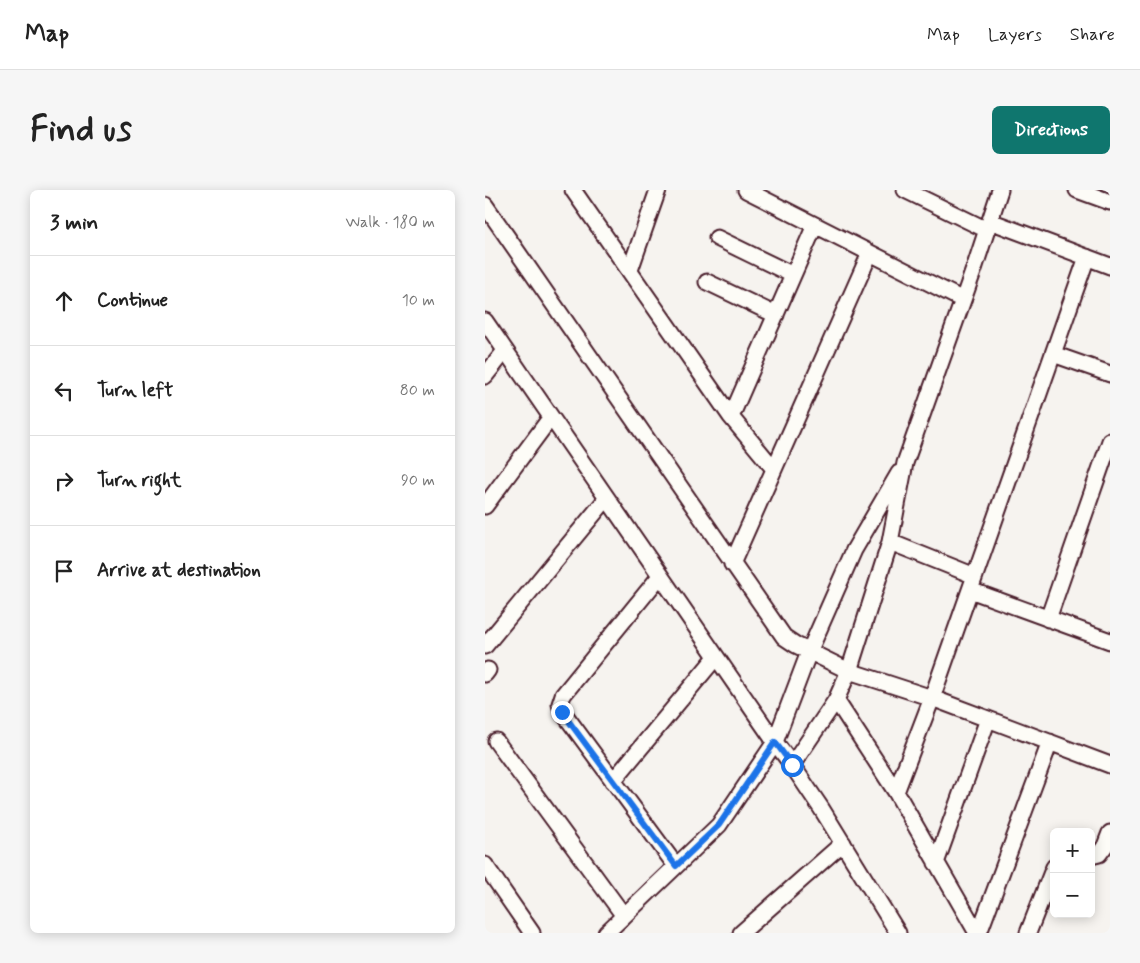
<!DOCTYPE html>
<html lang="en">
<head>
<meta charset="utf-8">
<style>
  body { margin:0; font-family:Mynerve,sans-serif; background:#f6f6f6; color:#222 }
  .controls { position:absolute; right:15px; bottom:15px; display:grid; overflow:hidden; border-radius:8px; box-shadow:0 2px 12px #0003 }
  .controls button { width:45px; height:45px; display:grid; place-items:center; padding:0; border:0; border-bottom:1px solid #e0e0e0; background:#fff; color:#222; font:25px sans-serif }
  .stop { position:absolute; width:15px; height:15px; margin:-11px; border:4px solid #1a73e8; border-radius:50%; background:#fff }
  .stop.end { background:#1a73e8; border-color:#fff; box-shadow:0 1px 5px #0008 }
  .list { margin:0; padding:0; list-style:none }
  h2 { display:flex; justify-content:space-between; align-items:center; height:65px; margin:0; padding:0 20px; font-size:21px }
  h2 small { font-size:16px; font-weight:400; color:#767676 }
  .list li { display:grid; grid-template-columns:32px 1fr auto; gap:15px; align-items:center; box-sizing:border-box; height:90px; padding:0 20px; border-top:1px solid #e0e0e0 }
  .list b { display:block; font-size:19px; white-space:nowrap }
  .list em { font-size:16px; font-style:normal; color:#767676 }
  .icon { flex:none; width:28px; height:28px; fill:none; stroke:currentColor; stroke-width:2; stroke-linecap:round; stroke-linejoin:round }
  .map { position:relative; flex:none; width:625px; height:743px; overflow:hidden; border-radius:8px }
  header { display:flex; align-items:center; gap:30px; box-sizing:border-box; height:70px; padding:0 25px; background:#fff; border-bottom:1px solid #e0e0e0 }
  header strong { font-size:24px }
  nav { display:flex; gap:28px; margin-inline-start:auto; font-size:18px }
  .intro { display:flex; align-items:center; justify-content:space-between; box-sizing:border-box; height:120px; padding:0 30px }
  h1 { margin:0; font-size:35px }
  .button { padding:12px 22px; border-radius:8px; background:#0f766e; color:#fff; font-size:18px; font-weight:700 }
  main { display:flex; gap:30px; padding:0 30px }
  aside { flex:1; background:#fff; border-radius:8px; box-shadow:0 2px 12px #0003 }
  .map>svg:first-child { display:block }
</style>
</head>
<body>
<header>
<strong>Map</strong>
<nav><a>Map</a><a>Layers</a><a>Share</a></nav>
</header>
<div class="intro"><h1>Find us</h1><a class="button">Directions</a></div>
<main>
<aside>
<h2>3 min<small>Walk · 180 m</small></h2>
<ul class="list">
<li><svg class="icon" aria-label="ahead" viewBox="0 0 24 24"><path d="M12 20V5M6 11l6-6 6 6"/></svg><div><b>Continue</b></div><em>10 m</em></li>
<li><svg class="icon" aria-label="left" viewBox="0 0 24 24"><path d="M17 20v-9H6M10 6l-5 5 5 5"/></svg><div><b>Turn left</b></div><em>80 m</em></li>
<li><svg class="icon" aria-label="right" viewBox="0 0 24 24"><path d="M7 20v-9h11M14 6l5 5-5 5"/></svg><div><b>Turn right</b></div><em>90 m</em></li>
<li><svg class="icon" aria-label="arrive" viewBox="0 0 24 24"><path d="M6 21V4h12l-3 4 3 4H6"/></svg><div><b>Arrive at destination</b></div></li>
</ul>
</aside>
<div class="map">
<svg width="625" height="743" viewBox="0 0 625 743">
  <rect width="100%" height="100%" fill="#f6f3ef"/>
  <filter id="ink" filterUnits="userSpaceOnUse"><feTurbulence type="fractalNoise" baseFrequency=".02" numOctaves="2"/><feDisplacementMap in="SourceGraphic" scale="10" xChannelSelector="R" yChannelSelector="G"/><feConvolveMatrix kernelMatrix="1 2 1 2 8 2 1 2 1" color-interpolation-filters="sRGB"/></filter>
  <g filter="url(#ink)">
    <g fill="none" stroke-linecap="round" stroke-linejoin="round">
      <g stroke="#4a1f2b" stroke-width="19">
        <path id="minor" d="M88,0l158,227
          M261,0l217,110
          M420,0l82,40
          M592,0l33,12
          M0,15l299,432 12,8 53,26 83,27 178,67
          M505,31l120,45
          M232,48l76,37
          M145,80l28,-80
          M222,92l69,33
          M0,131l290,421 17,23 44,-65 13,-29 41,-129 15,-79 69,-194 26,-79
          M568,164l57,20
          M0,186l20,-25
          M289,279l-43,-52 84,-192
          M0,316l66,-89
          M405,352l85,34
          M247,374l138,-311
          M175,386l-97,119 -3,9 2,7 114,155
          M485,400l140,51
          M563,429l62,-178
          M0,456l122,-148
          M0,484l3,-4
          M351,510l60,92 81,141
          M11,551l128,175
          M307,575l29,43 77,125
          M128,591l103,-124
          M411,602l36,-94 155,-441
          M606,666l8,-2 6,-8 5,-13
          M451,673l52,-144
          M0,675l47,68
          M121,743l113,-108 56,-83 34,-90 45,-102 45,-77
          M256,743l102,-90
          M494,743l71,-191
          M543,743l26,-66"/>
      </g>
      <use href="#minor" stroke="#fdfcf7" stroke-width="15"/>
    </g>
  </g>
  <g fill="none" stroke-linecap="round" stroke-linejoin="round" filter="url(#ink)">
    <path stroke="#1a73e8" stroke-width="6" d="M77,522l114,154 43,-41 56,-83 17,23"/>
  </g>
</svg>
<div class="controls">
<button>+</button>
<button>−</button>
</div>
<div class="stop" style="left:307px;top:575px"></div>
<div class="stop end" style="left:77px;top:522px"></div>
</div>
</main>
</body>
</html>
